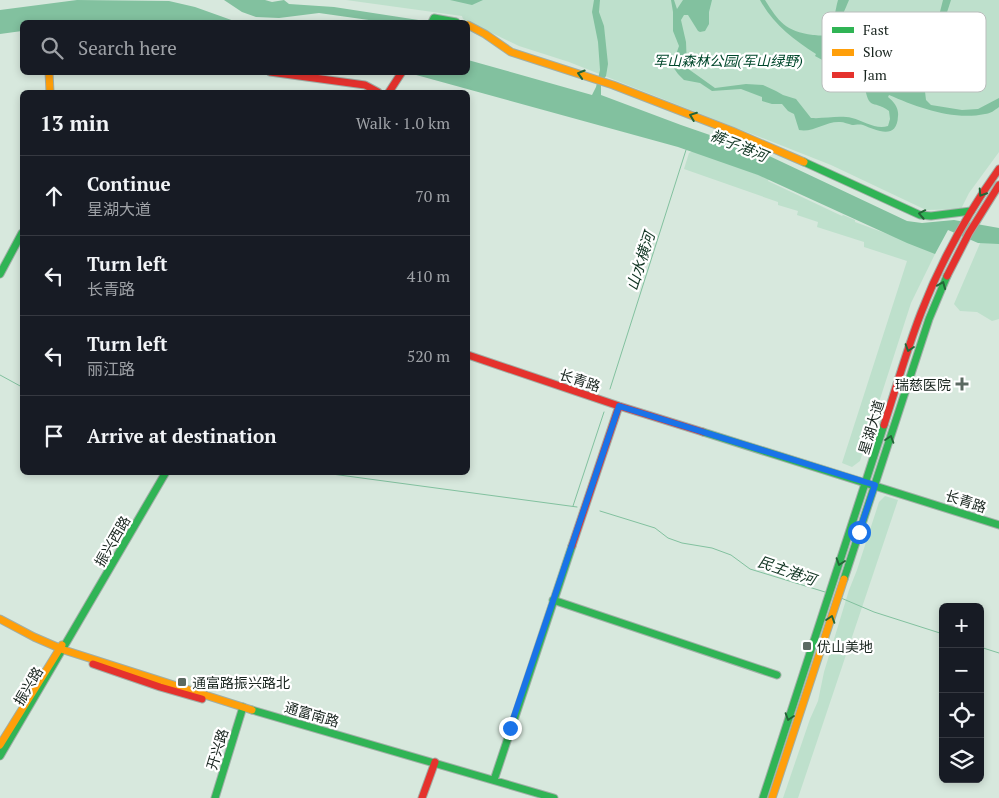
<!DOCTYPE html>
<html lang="en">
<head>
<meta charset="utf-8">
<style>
  body { margin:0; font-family:"PT Serif","Noto Sans SC",serif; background:#242831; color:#f1f3f6 }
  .controls { position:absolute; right:15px; bottom:15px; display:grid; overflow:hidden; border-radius:8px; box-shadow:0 2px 8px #0003 }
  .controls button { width:45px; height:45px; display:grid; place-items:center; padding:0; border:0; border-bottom:1px solid #363941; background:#171b24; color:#f1f3f6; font:25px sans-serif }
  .stop { position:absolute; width:15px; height:15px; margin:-11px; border:4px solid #1a73e8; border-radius:50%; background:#fff }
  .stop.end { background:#1a73e8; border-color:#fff; box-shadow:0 1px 5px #0008 }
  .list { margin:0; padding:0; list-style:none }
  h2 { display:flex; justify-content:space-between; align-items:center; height:65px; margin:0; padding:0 20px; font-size:21px }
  h2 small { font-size:16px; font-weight:400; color:#9ea1a6 }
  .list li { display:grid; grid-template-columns:32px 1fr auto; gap:15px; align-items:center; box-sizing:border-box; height:80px; padding:0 20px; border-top:1px solid #363941 }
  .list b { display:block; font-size:19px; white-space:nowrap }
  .list p { margin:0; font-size:16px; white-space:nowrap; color:#9ea1a6 }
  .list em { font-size:16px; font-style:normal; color:#9ea1a6 }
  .icon { flex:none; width:28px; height:28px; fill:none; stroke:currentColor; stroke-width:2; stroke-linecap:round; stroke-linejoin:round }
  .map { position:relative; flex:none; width:999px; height:798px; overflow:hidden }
  .search { position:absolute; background:#171b24; box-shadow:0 2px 8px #0003; left:20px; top:20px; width:450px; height:55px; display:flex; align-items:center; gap:12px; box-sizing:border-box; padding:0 18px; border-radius:8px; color:#9ea1a6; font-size:19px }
  .panel { position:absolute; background:#171b24; box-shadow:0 2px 8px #0003; left:20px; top:90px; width:450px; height:385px; border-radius:8px }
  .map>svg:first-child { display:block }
</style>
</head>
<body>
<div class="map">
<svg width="999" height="798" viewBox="0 0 999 798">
  <rect width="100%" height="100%" fill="#d7e8dd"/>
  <path fill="#bee0cc" d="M346,0h653v152l-30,41 -8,16 -35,1 -95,-45 -262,-103 -50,-16 -56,-27 -1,-3z
    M693,151l69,25 7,3 -1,2 74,35 1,-1 12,5v2l81,30 -25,51 -51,158 -8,6 -10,-4 65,-202 -43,-14v-5l-47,-15 1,-5 -21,-7 1,-4 -20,-6v-3l-94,-33 5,-16z
    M999,240v79l-7,2 -15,-9 -17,-1 -6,-7 27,-63z
    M885,496l13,4 -100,298h-15l27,-79 8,-18 6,-29 25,-82 8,-20 22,-68z"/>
  <path fill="#82c19f" d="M77,0l92,1 26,6 42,15h-215v9l-22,3v-24z
    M224,0h41l7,2 12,-2 5,4 45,3 91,14 -1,1h-41l-64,-9 -40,5 -23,-1 -14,-5z
    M450,0h33l-11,5z
    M594,0h6l-1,12 5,14 4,38 -2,12 -5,7v12l80,30 84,29 142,67 15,2 32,-3 45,8v16l-21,-1 -30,-13 -13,24 -28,-11 -149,-68 -80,-28 -269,-74 59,-1v-12l124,35 4,-8 4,-17 -2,-28 -6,-30z
    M671,0h3l3,9 6,-9h29l-3,12v12l-4,7 -5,1 -2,-1 -10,-16h-4l-3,5 5,22 1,26 28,20 31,-4 17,1 13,6 7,4 13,4 15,19c14,1 27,-3 41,0 12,3 24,12 36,8l2,-7 -1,-8c-18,-13 -19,2 -25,-27l-36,-17 -2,-5 -11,-6 1,-2c-23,-15 -42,-29 -56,-54h5c14,22 20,31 48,35 4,0 11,2 14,-2 7,-7 8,-23 11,-33h11c-4,10 -17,37 -16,48 4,23 64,32 82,40l13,-29 15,-59h8l-27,83 2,17 5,5 31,5 16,-1 21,-11v9c-4,3 -9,7 -14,7 -32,7 -68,-7 -96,-19l-1,2c6,5 11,11 10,19 -1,25 -22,14 -35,9 -4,-1 -8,0 -11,0 -4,-1 -8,-3 -12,-3 -14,-1 -27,11 -41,8l-5,-16 -6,-3 -6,-7h-10l-10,-3v-4l-21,-8 -29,2 -12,-8 -16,-3 -6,-6 -5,-7v-4l6,-17 -6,-15v-19z"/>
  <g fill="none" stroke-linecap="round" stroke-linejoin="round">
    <path stroke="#82c19f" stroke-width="1" d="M0,375l22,12
      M610,389l76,-239
      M317,472l260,35
      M573,506l31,-94
      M600,511l55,17 13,10 14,5 30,5 19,7 19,14 75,23
      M841,598l33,14 69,22
      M980,647l19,6"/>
    <g stroke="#a1afa7" stroke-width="9">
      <path id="fast" d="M432,22l2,-4 22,4
        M804,162l116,53 11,1 40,-5
        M0,274l22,-41
        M703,432l296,93
        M844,579l85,-260 18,-43
        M553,600l224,75
        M252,710l302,88
        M0,756l166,-284
        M494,780l78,-234
        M215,798l28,-91
        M763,798l121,-373"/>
    </g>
    <g stroke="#a1afa7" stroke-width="9">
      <path id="slow" d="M468,25l17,9 26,18 102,33 119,46 72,31
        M49,72l1,20
        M0,619l34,18 30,13 188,60
        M0,745l62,-100
        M772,798l72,-219"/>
    </g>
    <g stroke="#a1afa7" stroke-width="9">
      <path id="jam" d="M270,72l95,13 13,7
        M389,92l13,-20
        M947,276l22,-43 30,-48
        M468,355l151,51 84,26
        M884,425c12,-37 23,-76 37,-112 20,-52 46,-99 78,-144
        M572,546l47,-140
        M93,664l67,23 42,12
        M422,798l13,-36"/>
    </g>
    <use href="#fast" stroke="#30b455" stroke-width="7"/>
    <use href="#slow" stroke="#ff9f0a" stroke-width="7"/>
    <use href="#jam" stroke="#e5322d" stroke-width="7"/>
  </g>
  <defs><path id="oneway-chevron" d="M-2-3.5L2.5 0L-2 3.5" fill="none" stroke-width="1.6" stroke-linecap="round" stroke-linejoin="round" transform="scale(1.25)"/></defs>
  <g stroke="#236537">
    <use href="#oneway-chevron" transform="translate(581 74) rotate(-163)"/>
    <use href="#oneway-chevron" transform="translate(693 116) rotate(-159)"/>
    <use href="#oneway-chevron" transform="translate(982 193) rotate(123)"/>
    <use href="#oneway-chevron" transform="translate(922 214) rotate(-169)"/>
    <use href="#oneway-chevron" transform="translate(942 285) rotate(-68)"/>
    <use href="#oneway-chevron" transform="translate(909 348) rotate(108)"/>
    <use href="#oneway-chevron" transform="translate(890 439) rotate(-72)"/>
    <use href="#oneway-chevron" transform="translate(840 562) rotate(108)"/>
    <use href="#oneway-chevron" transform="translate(831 619) rotate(-72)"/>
    <use href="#oneway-chevron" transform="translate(789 717) rotate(108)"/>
  </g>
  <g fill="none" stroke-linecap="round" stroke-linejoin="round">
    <path stroke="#1a73e8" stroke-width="6" d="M510,728l109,-322 256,79 -16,47"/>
  </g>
  <g fill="#5b6961" stroke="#fff" stroke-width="2">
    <path d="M959.5 376.5h5v5h5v5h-5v5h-5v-5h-5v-5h5z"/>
    <rect x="802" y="641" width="10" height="10" rx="2.5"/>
    <rect x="177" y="677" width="10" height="10" rx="2.5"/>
  </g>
  <g text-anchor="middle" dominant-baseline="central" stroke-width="4.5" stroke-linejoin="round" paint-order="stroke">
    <g font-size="14" font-style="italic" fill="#00472b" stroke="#fff">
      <text x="728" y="60">军山森林公园(军山绿野)</text>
    </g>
    <g font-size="14" fill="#18241e" stroke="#fff">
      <text transform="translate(580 380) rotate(18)">长青路</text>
      <text transform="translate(871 427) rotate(-73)">星湖大道</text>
      <text transform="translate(966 501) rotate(18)">长青路</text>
      <text transform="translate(112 541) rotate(-60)">振兴西路</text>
      <text transform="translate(28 686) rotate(-59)">振兴路</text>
      <text transform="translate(312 714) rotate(16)">通富南路</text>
      <text transform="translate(217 749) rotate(-73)">开兴路</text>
    </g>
    <g font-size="14" fill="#18241e" stroke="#fff" text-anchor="start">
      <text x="951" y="384" text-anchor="end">瑞慈医院</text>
      <text x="817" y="646">优山美地</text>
      <text x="192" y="682">通富路振兴路北</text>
    </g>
    <g font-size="15" font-style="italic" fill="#123624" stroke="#fff">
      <text transform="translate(739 145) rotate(22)">裤子港河</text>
      <text transform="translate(640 261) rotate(-72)">山水横河</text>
      <text transform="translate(787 570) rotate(19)">民主港河</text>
    </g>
  </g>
  <rect x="822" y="12" width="164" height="80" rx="8" fill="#fff" stroke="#babdbc" stroke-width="1"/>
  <rect x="832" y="27" width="22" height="6" fill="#30b455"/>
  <rect x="832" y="49" width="22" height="7" fill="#ff9f0a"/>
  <rect x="832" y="72" width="22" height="6" fill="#e5322d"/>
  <g font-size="14" fill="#18241e">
    <text x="863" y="35">Fast</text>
    <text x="863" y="57">Slow</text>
    <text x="863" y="80">Jam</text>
  </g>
</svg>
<div class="controls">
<button>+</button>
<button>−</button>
<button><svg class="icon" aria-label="locate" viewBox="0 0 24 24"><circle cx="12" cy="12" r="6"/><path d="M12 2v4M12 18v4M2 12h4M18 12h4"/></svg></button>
<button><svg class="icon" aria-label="layers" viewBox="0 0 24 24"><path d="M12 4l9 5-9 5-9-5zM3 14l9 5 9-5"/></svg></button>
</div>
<div class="stop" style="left:859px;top:532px"></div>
<div class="stop end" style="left:510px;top:728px"></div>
<div class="search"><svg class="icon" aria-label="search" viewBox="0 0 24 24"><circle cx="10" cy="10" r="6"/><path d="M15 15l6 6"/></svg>Search here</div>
<section class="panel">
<h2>13 min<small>Walk · 1.0 km</small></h2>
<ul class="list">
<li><svg class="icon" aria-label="ahead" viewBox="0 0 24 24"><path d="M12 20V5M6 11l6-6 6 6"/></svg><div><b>Continue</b><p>星湖大道</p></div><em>70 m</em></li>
<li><svg class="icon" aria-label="left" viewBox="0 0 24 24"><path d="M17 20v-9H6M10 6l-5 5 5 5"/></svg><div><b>Turn left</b><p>长青路</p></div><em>410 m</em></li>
<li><svg class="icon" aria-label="left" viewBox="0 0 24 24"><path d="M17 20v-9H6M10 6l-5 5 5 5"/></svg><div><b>Turn left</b><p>丽江路</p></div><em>520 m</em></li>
<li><svg class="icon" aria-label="arrive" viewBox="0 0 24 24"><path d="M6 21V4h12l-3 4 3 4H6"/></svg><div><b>Arrive at destination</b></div></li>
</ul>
</section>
</div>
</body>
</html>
